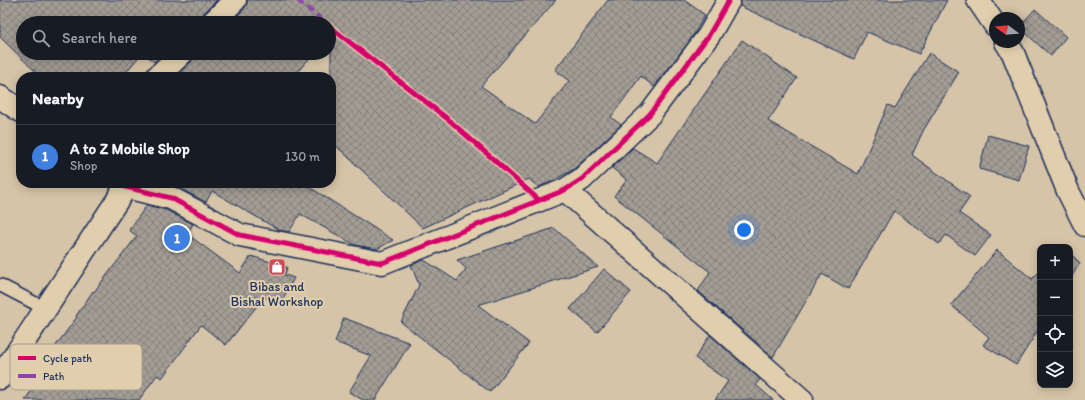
<!DOCTYPE html>
<html lang="en">
<head>
<meta charset="utf-8">
<style>
  body { margin:0; font-family:Itim,sans-serif; background:#20242c; color:#f1f3f6 }
  .controls { position:absolute; right:12px; bottom:12px; display:grid; overflow:hidden; border-radius:8px; box-shadow:0 2px 10px #0003 }
  .controls button { width:36px; height:36px; display:grid; place-items:center; padding:0; border:0; border-bottom:1px solid #363941; background:#171b24; color:#f1f3f6; font:20px sans-serif }
  .compass { position:absolute; left:989px; top:12px; width:36px; height:36px; border-radius:50%; background:#171b24; box-shadow:0 2px 10px #0003; rotate:286deg }
  .you { position:absolute; left:744px; top:230px; width:14px; height:14px; margin:-10px; border:3px solid #fff; border-radius:50%; background:#1a73e8; box-shadow:0 0 0 6px #1a73e833 }
  .badge { display:grid; place-items:center; width:26px; height:26px; border-radius:50%; background:#b45309; color:#fff; font-size:13px; font-weight:700 }
  .pin { position:absolute; translate:-50% -50%; border:2px solid #fff; box-shadow:0 1px 4px #0006 }
  .list { margin:0; padding:0; list-style:none }
  h2 { display:flex; justify-content:space-between; align-items:center; height:52px; margin:0; padding:0 16px; font-size:17px }
  h2 small { font-size:13px; font-weight:400; color:#9ea1a6 }
  .list li { display:grid; grid-template-columns:26px 1fr auto; gap:12px; align-items:center; box-sizing:border-box; height:64px; padding:0 16px; border-top:1px solid #363941 }
  .list b { display:block; font-size:15px; white-space:nowrap }
  .list p { margin:0; font-size:13px; white-space:nowrap; color:#9ea1a6 }
  .list em { font-size:13px; font-style:normal; color:#9ea1a6 }
  .icon { flex:none; width:22px; height:22px; fill:none; stroke:currentColor; stroke-width:2; stroke-linecap:round; stroke-linejoin:round }
  .map { position:relative; flex:none; width:1085px; height:400px; overflow:hidden }
  .search { position:absolute; background:#171b24; box-shadow:0 2px 10px #0003; left:16px; top:16px; width:320px; height:44px; display:flex; align-items:center; gap:10px; box-sizing:border-box; padding:0 14px; border-radius:22px; color:#9ea1a6; font-size:15px }
  .panel { position:absolute; background:#171b24; box-shadow:0 2px 10px #0003; left:16px; top:72px; width:320px; height:116px; border-radius:16px }
  .map>svg:first-child { display:block }
</style>
</head>
<body>
<div class="map">
<svg width="1085" height="400" viewBox="0 0 1085 400">
  <defs>
    <pattern id="building-cross-hatch" width="8" height="8" patternUnits="userSpaceOnUse"><rect width="8" height="8" fill="#a39d94"/><path d="M0 0l8 8M0 8l8-8" fill="none" stroke="#84807c"/></pattern>
  </defs>
  <rect width="100%" height="100%" fill="#d5c4a7"/>
  <filter id="ink" filterUnits="userSpaceOnUse"><feTurbulence type="fractalNoise" baseFrequency=".025" numOctaves="2"/><feDisplacementMap in="SourceGraphic" scale="8" xChannelSelector="R" yChannelSelector="G"/><feConvolveMatrix kernelMatrix="1 2 1 2 8 2 1 2 1" color-interpolation-filters="sRGB"/></filter>
  <g filter="url(#ink)">
    <path fill="url(#building-cross-hatch)" stroke="#1b2f5e" d="M0,0h217l-14,14 -3,5v4h-177v30h119l-20,24h-81l-41,-40z
      M247,0h309l-75,86 54,38 34,-43 -14,-11 53,-70h76l21,15 -14,24 -37,48 -13,-11 -30,41 10,8 -47,44 -23,13 -13,5 -9,-8 -106,49 -92,-87v-107l-2,2v-13h-99l14,-14 3,-5z
      M741,0h206l-28,54 -52,-22 -13,27 -114,-53z
      M1035,9l31,28 -15,19 -32,-29z
      M742,40l55,38 -29,43 90,53 30,-69 7,3 34,-55 30,19 -36,59 -11,24 58,42 -11,16 32,22 -16,21 -29,-21 -7,9 -45,-33 -46,78 -26,-15 -49,83 -75,-66 12,-19 -96,-76 13,-16 -15,-12 21,-20 24,15z
      M144,53h20l-10,9z
      M194,53h120l-21,24h-118l16,-15 3,-5z
      M988,135l41,11 -10,34 -40,-11z
      M163,183h140l90,57 -16,9 -22,-4 -55,-31 -11,18 -10,-2 -67,-39 -6,11 -29,-15z
      M147,205l19,5 27,14 -6,10 53,39 11,-17 36,11 -2,8 9,3 -14,26 -16,-7 -38,48 -25,-20 -39,53 -5,-3 -18,25h-114l29,-42 -5,-3 28,-38 -1,-1 17,-25 1,1 43,-56 -8,-6z
      M554,228l44,39 -120,38 51,38 -39,49 -89,-70 18,-37 -8,-20 13,-5 33,21 9,-12 -9,-9z
      M997,250l35,29 8,-8v56l-24,38 -33,-20 6,-8 -38,-32z
      M1070,253l10,10 -10,16z
      M604,269l27,23 -34,40 -27,-23z
      M344,318l66,25 -35,57h-12l-14,-8 22,-36 -36,-14z
      M710,335l50,44 -4,6 17,15h-58l13,-19 -33,-23z"/>
    <g fill="none" stroke-linecap="round" stroke-linejoin="round">
      <g stroke="#1b2f5e" stroke-width="15">
        <path id="service" d="M0,285l46,24"/>
      </g>
      <g stroke="#1b2f5e" stroke-width="25">
        <path id="minor" d="M978,0l17,25
          M1006,42l7,11 55,138 17,34
          M126,187l45,11 69,37 142,28 183,-73 17,-11 68,-65 59,-79 20,-35
          M565,190l237,210"/>
      </g>
      <g stroke="#1b2f5e" stroke-width="25">
        <path id="tertiary" d="M212,23l23,-23
          M157,77l25,-24
          M0,97l21,14
          M0,378l126,-191 -5,-4"/>
      </g>
      <use href="#service" stroke="#e1ceac" stroke-width="12"/>
      <use href="#minor" stroke="#e1ceac" stroke-width="22"/>
      <use href="#tertiary" stroke="#e1ceac" stroke-width="22"/>
      <path stroke="#8e44ad" stroke-width="4" stroke-dasharray="8 4" stroke-linecap="butt" d="M297,0l29,23"/>
      <g stroke="#e1ceac" stroke-width="8">
        <path id="cycleway" d="M329,26l120,94 90,80
          M121,183l5,4 45,11 69,37 142,28 183,-73 17,-11 68,-65 59,-79 20,-35"/>
      </g>
      <use href="#cycleway" stroke="#d6006c" stroke-width="5"/>
    </g>
  </g>
  <defs>
    <g id="shop-square" transform="scale(0.9)"><rect x="-9" y="-9" width="18" height="18" rx="4" fill="#d1495b" stroke="#e1ceac"/><path d="M-5-2.5h2.3a2.7 3.5 0 0 1 5.4 0H5L5.5 6h-11ZM-1.5-2.5h3a1.5 2.3 0 0 0-3 0Z" fill="#fff"/></g>
  </defs>
  <g fill-rule="evenodd">
    <use href="#shop-square" x="277" y="267"/>
  </g>
  <g text-anchor="middle" dominant-baseline="central" stroke-width="4" stroke-linejoin="round" paint-order="stroke">
    <g font-size="13" fill="#1b2f5e" stroke="#e1ceac">
      <text x="277" y="286">Bibas and<tspan x="277" dy="15">Bishal Workshop</tspan></text>
    </g>
  </g>
  <rect x="10" y="344" width="132" height="46" rx="6" fill="#e1ceac" stroke="#a69e95" stroke-width="1"/>
  <rect x="18" y="356" width="18" height="4" fill="#d6006c"/>
  <rect x="18" y="374" width="18" height="4" fill="#8e44ad"/>
  <g font-size="11" fill="#1b2f5e">
    <text x="43" y="362">Cycle path</text>
    <text x="43" y="380">Path</text>
  </g>
</svg>
<div class="controls">
<button>+</button>
<button>−</button>
<button><svg class="icon" aria-label="locate" viewBox="0 0 24 24"><circle cx="12" cy="12" r="6"/><path d="M12 2v4M12 18v4M2 12h4M18 12h4"/></svg></button>
<button><svg class="icon" aria-label="layers" viewBox="0 0 24 24"><path d="M12 4l9 5-9 5-9-5zM3 14l9 5 9-5"/></svg></button>
</div>
<svg class="compass" viewBox="-18 -18 36 36"><path d="M0-13l5 13h-10z" fill="#e53935"/><path d="M0 13l5-13h-10z" fill="#9ea1a6"/></svg>
<div class="you"></div>
<div class="pin badge" style="left:177px;top:238px;background:#3f7fe0">1</div>
<div class="search"><svg class="icon" aria-label="search" viewBox="0 0 24 24"><circle cx="10" cy="10" r="6"/><path d="M15 15l6 6"/></svg>Search here</div>
<section class="panel">
<h2>Nearby<small></small></h2>
<ul class="list">
<li><span class="badge" style="background:#3f7fe0">1</span><div><b>A to Z Mobile Shop</b><p>Shop</p></div><em>130 m</em></li>
</ul>
</section>
</div>
</body>
</html>
